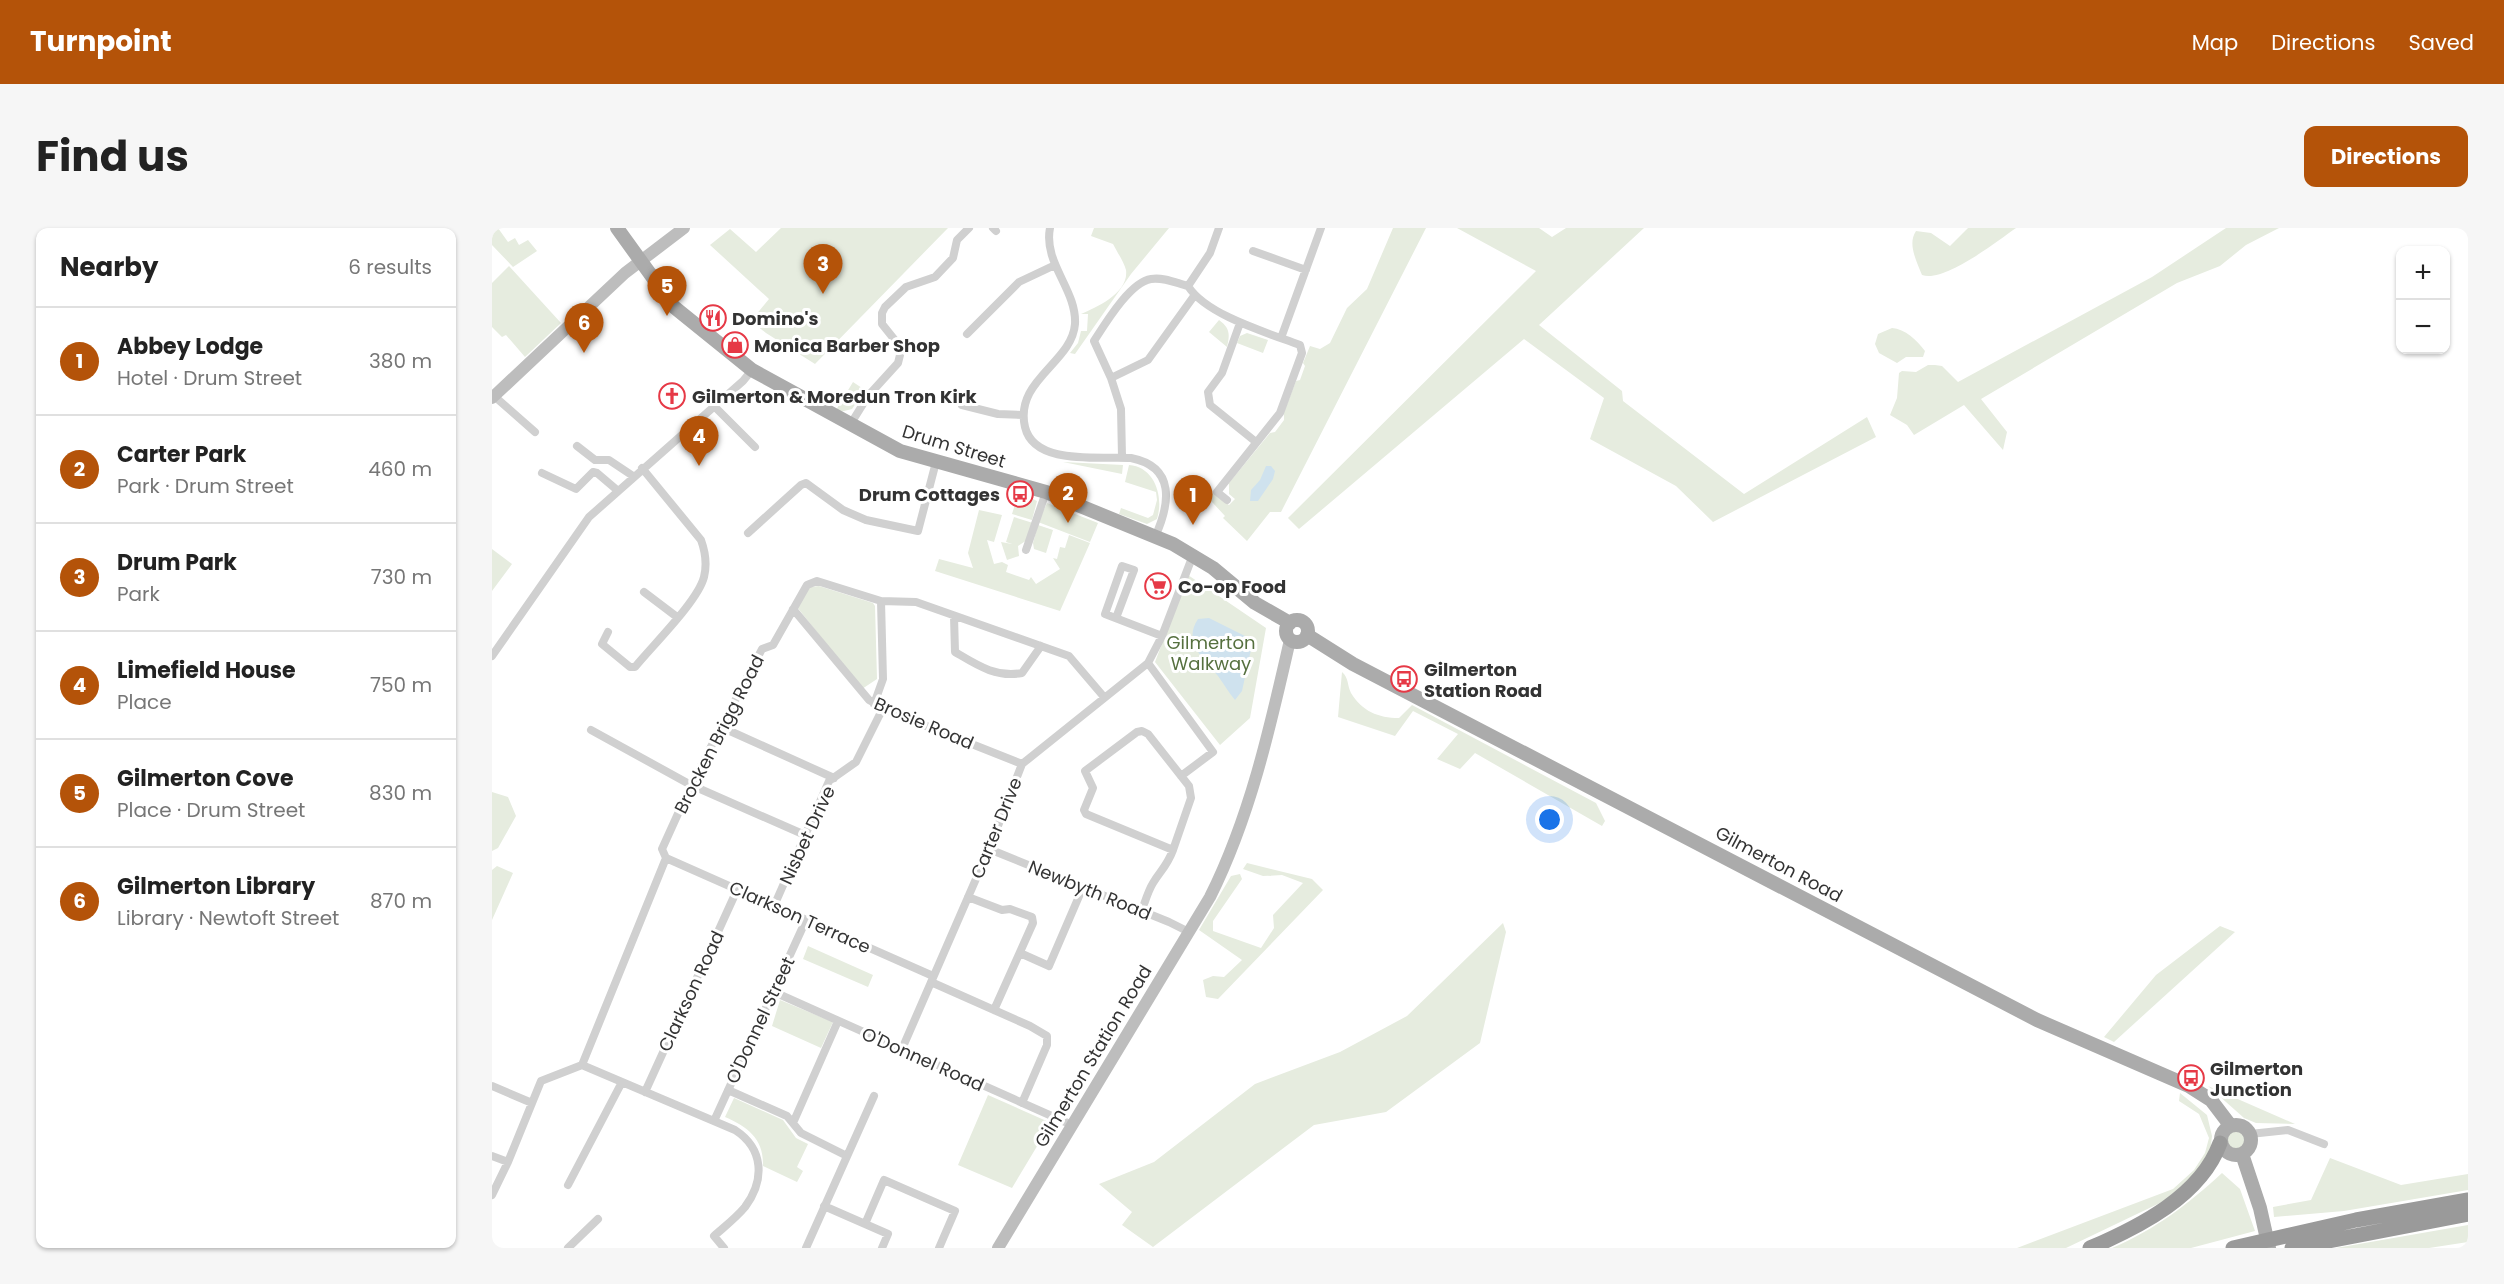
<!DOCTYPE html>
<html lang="en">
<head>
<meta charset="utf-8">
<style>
  body { margin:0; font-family:Poppins,sans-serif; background:#f6f6f6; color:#222 }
  .controls { position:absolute; right:18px; top:18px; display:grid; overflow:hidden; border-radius:12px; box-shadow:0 2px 4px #0004 }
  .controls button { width:54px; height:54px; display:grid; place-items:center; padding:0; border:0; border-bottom:2px solid #e0e0e0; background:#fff; color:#222; font:30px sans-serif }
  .you { position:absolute; left:1058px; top:592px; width:21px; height:21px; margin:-15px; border:4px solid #fff; border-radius:50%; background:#1a73e8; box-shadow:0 0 0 9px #1a73e833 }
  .badge { display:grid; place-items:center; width:39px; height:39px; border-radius:50%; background:#b45309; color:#fff; font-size:20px; font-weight:700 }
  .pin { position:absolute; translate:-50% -50px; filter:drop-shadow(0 2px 3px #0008) }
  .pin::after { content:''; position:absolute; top:32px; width:21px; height:18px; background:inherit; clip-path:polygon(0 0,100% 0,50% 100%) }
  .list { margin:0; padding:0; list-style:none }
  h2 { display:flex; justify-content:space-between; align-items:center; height:78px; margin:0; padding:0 24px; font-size:26px }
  h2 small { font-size:20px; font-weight:400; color:#767676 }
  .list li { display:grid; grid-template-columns:39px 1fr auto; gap:18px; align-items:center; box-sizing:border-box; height:108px; padding:0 24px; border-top:2px solid #e0e0e0 }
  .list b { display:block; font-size:22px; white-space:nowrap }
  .list p { margin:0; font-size:20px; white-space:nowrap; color:#767676 }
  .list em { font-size:20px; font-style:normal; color:#767676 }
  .map { position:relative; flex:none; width:1976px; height:1020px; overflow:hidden; border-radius:12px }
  header { display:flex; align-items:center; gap:36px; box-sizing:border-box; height:84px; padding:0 30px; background:#b45309; color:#fff }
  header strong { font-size:28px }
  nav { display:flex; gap:33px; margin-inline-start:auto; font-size:21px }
  .intro { display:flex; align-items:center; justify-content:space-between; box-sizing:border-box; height:144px; padding:0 36px }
  h1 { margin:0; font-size:42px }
  .button { padding:15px 27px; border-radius:12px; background:#b45309; color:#fff; font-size:21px; font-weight:700 }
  main { display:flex; gap:36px; padding:0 36px }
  aside { flex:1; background:#fff; border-radius:12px; box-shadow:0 2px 4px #0004 }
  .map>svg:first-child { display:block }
</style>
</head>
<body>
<header>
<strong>Turnpoint</strong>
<nav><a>Map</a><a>Directions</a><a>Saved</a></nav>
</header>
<div class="intro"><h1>Find us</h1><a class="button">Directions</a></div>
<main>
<aside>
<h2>Nearby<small>6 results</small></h2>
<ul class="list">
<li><span class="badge">1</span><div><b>Abbey Lodge</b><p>Hotel · Drum Street</p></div><em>380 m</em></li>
<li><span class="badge">2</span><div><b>Carter Park</b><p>Park · Drum Street</p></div><em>460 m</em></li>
<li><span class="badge">3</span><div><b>Drum Park</b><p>Park</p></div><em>730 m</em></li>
<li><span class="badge">4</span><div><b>Limefield House</b><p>Place</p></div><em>750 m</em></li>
<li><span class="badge">5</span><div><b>Gilmerton Cove</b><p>Place · Drum Street</p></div><em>830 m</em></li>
<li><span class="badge">6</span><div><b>Gilmerton Library</b><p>Library · Newtoft Street</p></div><em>870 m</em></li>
</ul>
</aside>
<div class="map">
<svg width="1976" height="1020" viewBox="0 0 1976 1020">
  <rect width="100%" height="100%" fill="#fff"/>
  <path fill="#e6ecdf" d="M0,0h6l10,14 7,-4 4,7 9,-5 9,11 -24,16 -21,-22z
    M289,0h167l-133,136 -49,-31 -15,-12 18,-22 -59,-54 20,-16 26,23z
    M602,0h75l-38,46 -56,80 -5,-1 8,-10 3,-12h6l1,-17h-7c16,-7 48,-21 45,-44 -2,-8 -9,-18 -13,-26l-22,-8z
    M901,0h33l-145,284h-11l-23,29 -24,-23 2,-2 -38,-41 42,30 6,-6 -6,-5v-11l41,-50 5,-1 9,-12v-8l12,-31 4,-1 5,-14 -2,-3 7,-17 10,3 10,-6 17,-35 20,-19z
    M965,0h82l13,9 14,-9h78l-105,97 83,66 1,10 121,93 123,-77 9,20 -163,85 -37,-36 -86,-47 14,-41 -80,-59 -225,190 -11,-11 248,-247z
    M1476,0h48c-20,14 -72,55 -94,47 -5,-13 -15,-31 -6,-44l15,2 19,13z
    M1734,0h53l-33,17 -26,21 -43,17 -196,116 26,33 -4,18 -39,-45 -50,30 -7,-10 -17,-10 7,-17 2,-25 3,-2 14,1 12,-7h7l7,1 16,16 194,-105z
    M17,38l52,57 -36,34 -19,-22 -4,2 -10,-10v-44z
    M727,92c11,8 11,14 8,27l-18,-15z
    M1400,100c13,1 25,12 33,23l-2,6h-17l-9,6 -18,-10 -4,-9 3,-10z
    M755,105l21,7 -5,13 -26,-10 3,-7z
    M361,154l12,8 -13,19 -12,3 -4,-2z
    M571,234l60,3 -1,9z
    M637,237c26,2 35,32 28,54l-10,5 -28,-10 2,-6 27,10 5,-3 4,-15 -1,-8 -31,-10z
    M531,266l14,7 -5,19 -20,-6 6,-19z
    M555,275l51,20 -8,19 -52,-20z
    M487,282l23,5 -8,27 -7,-2 7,24 8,-2 6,3 -2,7 23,8 2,-3 5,7 24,-15 -7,-11 4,1 3,-12 5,1 4,-13 21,8 -30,68 -125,-40 4,-12 34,9 -5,-15z
    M522,289l19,6 -6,17 -9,6 1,10 -12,4 -6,-18 11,2 -6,-2z
    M546,297l15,5 -7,23 -12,-4 -1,-6z
    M0,321l20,15 -20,27z
    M696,347l78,53 -16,90 -30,27 -65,-83z
    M327,358l54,17 2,3 2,73 -15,10 -65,-82 13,-20z
    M850,444c7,6 5,13 9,21 11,18 27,25 48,25l13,-13 184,98 9,18 -3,5 -127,-73 -15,16 -23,-10 21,-25 -45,-23 -18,25 -57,-19z
    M0,564l16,5 8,19 -18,32 -6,3z
    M755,635l65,16 11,11 -105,109 -12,-2 -3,-17 10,-4 11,1 18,-17 -43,-30 32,-54 9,-2 2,5 -29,42v10l48,17 13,-20 -1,-13 30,-32 -21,-8 -19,1 -20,-7z
    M5,638l16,7 -21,47v-50z
    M1011,695l3,9 -26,111 -94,69 -72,13 -161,122 -31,-22 10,-13 -33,-28 55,-22 101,-78 85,-32 67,-36z
    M1728,698l15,6 -121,110 -10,-5 52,-62z
    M316,718l65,29 -5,12 -65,-28z
    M288,772l53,22 -12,26 -49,-22z
    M1716,858l87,38 -39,-1 -12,-5z
    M1688,865l27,22 5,21 -2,18 -14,21 -34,27 -96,46h-49l156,-59 21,-19 11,-17 4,-15 -10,-24 -20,-13z
    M496,867l63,28 -39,65 -54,-23z
    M242,870l49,22 13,18 12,6 -11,23 6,4 -6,11 -34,-16c1,-27 -15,-39 -38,-49z
    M1735 912a9 9 0 1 1 18 0a9 9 0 1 1-18 0Z
    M1838,930l71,27 67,-11v16l-124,21 -70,6 -1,-10 38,-7z
    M1730,945l18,16 15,42 -64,17h-79c44,-19 75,-43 110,-75z
    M1976,997v17l-39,6h-93z"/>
  <path fill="#cfe2ee" d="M774,238h5l4,5 -2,8 -15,22h-8l1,-11 9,-10z
    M717,390l36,18 7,9 -10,46 -7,9c-6,-7 -11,-16 -17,-24 -13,-17 -36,-33 -20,-57z"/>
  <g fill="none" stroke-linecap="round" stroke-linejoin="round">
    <path stroke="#d0d0d0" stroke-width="8" d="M501,0l3,3
      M558,0c-7,35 27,62 25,96 -3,39 -61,56 -50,103 9,39 75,29 106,31 45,9 39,46 24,79
      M761,23l53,19
      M696,58l22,-33 9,-25
      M748,95l-18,50 -14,19 2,13 46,37
      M475,106l52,-52 36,-17
      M789,110l40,-110
      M619,150l37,-18 46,-64
      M2,168l41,36
      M470,177l36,9 25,1
      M222,178l41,41
      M358,197l18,-29 30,-33 2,-8 -2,-11 -16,-20v-11l3,-6 21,-20 29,-10 18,-19 4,-18 12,-12
      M85,218l18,14h14l24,16
      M630,229l-1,-48 -10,-31 -17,-37c11,-17 36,-59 57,-62 13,-2 25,4 37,7 18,29 80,47 112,59l2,8 -22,60 -63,79 10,8
      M50,245l34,16 17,-17 4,1 20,17
      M256,305l53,-48 5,-2 37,27 23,10 52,11 18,-69
      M534,322l20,-58
      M152,364l33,25
      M301,381l76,91 22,12 131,52
      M462,388l1,36c22,13 41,26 67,21l19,-27
      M624,390l18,-48 -12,-4 -17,48 57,22
      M116,404l-6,12 28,23h5c17,-21 63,-66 69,-90 3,-12 1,-26 -3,-37l-59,-72
      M0,428l97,-139 154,-136 9,-11
      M656,435l65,89 -32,24
      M382,476l9,-25 -2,-78
      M229,499l113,51
      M99,502l100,55 114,50
      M497,621l180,73 20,10
      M174,630l267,118
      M476,669l34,13 8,-1 22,8 1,6 -39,87
      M282,678l55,-125 27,-19 27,-54
      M650,682c3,-8 6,-19 11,-27 8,-13 14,-17 20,-33l18,-52 -2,-12 -41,-52 -6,-3 -5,1 -52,39 8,17 -9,22 2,4 87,36
      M528,725l29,13 34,-79
      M439,754l99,44 17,10v9l-25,58
      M282,764l298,133
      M410,821l87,-200 33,-85 126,-101 14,-27 31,-81
      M90,837l84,-207 -4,-9 29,-64 71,-136 11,-4 34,-60 10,-4 64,20 35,1 153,54 35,41
      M0,858l40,17
      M236,862l59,26 14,17 46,23
      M153,864l92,-202
      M222,893l92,-201
      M301,895l45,-102
      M1758,906l38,-4 36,14
      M0,928l16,6
      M76,957l54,-103
      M0,967l16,-33 33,-81 41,-16 153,65c29,19 30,50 10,77 -9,11 -21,20 -31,29l10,12
      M332,978l64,28 -6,14
      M373,996l19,-44 71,31 -16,37
      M76,1020l30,-29
      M314,1020l68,-152"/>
    <path stroke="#bdbdbd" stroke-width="12" d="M0,170l133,-125 59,-45
      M506,1020l212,-351c40,-80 60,-169 80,-257"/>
    <path stroke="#ababab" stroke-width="14" d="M125,0l57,79 78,63 148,81 146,41 127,52 40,24 42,35 35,20
      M794 403a11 11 0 1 1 22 0a11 11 0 1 1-22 0Z
      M815,407l46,29 684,356 152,66 22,14 19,25
      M1729 912a15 15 0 1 1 30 0a15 15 0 1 1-30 0Z
      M1750,926l18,54 9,40"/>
    <path stroke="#9a9a9a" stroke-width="15" d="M1598,1020c49,-21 111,-52 130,-105
      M1741,1020l123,-28 112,-20
      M1800,1020l176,-34"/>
  </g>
  <defs>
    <g id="restaurant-ring" transform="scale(1.35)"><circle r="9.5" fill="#fff" stroke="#e63946" stroke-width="1.5"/><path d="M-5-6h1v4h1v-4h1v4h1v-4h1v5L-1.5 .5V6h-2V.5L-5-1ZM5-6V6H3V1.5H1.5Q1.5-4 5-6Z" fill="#e63946"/></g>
    <g id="shop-ring" transform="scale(1.35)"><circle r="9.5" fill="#fff" stroke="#e63946" stroke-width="1.5"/><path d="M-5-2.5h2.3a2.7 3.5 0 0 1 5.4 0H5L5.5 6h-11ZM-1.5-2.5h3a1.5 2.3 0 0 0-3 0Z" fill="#e63946"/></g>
    <g id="church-ring" transform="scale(1.35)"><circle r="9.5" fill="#fff" stroke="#e63946" stroke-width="1.5"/><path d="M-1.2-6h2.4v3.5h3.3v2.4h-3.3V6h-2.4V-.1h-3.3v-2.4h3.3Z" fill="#e63946"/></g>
    <g id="bus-ring" transform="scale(1.35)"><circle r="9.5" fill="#fff" stroke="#e63946" stroke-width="1.5"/><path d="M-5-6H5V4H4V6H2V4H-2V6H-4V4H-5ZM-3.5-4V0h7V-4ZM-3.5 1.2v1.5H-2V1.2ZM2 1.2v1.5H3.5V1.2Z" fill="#e63946"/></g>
    <g id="supermarket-ring" transform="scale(1.35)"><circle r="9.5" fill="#fff" stroke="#e63946" stroke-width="1.5"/><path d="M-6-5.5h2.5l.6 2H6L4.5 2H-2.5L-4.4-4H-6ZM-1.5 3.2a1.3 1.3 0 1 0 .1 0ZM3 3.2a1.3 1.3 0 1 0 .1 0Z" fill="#e63946"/></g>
  </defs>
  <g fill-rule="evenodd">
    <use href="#restaurant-ring" x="221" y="90"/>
    <use href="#shop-ring" x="243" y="117"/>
    <use href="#church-ring" x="180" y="168"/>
    <use href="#bus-ring" x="528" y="266"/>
    <use href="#supermarket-ring" x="666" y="358"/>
    <use href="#bus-ring" x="912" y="451"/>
    <use href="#bus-ring" x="1699" y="850"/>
  </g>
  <g text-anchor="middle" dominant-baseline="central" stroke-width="6" stroke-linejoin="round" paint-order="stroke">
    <g font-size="18" font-weight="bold" fill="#333" stroke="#fff" text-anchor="start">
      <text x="240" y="90">Domino's</text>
      <text x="262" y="117">Monica Barber Shop</text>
      <text x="200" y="168">Gilmerton &amp; Moredun Tron Kirk</text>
      <text x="508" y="266" text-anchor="end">Drum Cottages</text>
      <text x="686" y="358">Co-op Food</text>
      <text x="932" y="441">Gilmerton<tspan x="932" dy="21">Station Road</tspan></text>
      <text x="1718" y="840">Gilmerton<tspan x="1718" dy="21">Junction</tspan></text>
    </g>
    <g font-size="18" fill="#333" stroke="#fff">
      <text transform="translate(462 218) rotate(17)">Drum Street</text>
      <text transform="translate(432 495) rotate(23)">Brosie Road</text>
      <text transform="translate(227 506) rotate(-63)">Brocken Brigg Road</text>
      <text transform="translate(504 600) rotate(-68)">Carter Drive</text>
      <text transform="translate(315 607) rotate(-65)">Nisbet Drive</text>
      <text transform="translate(1287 636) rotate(28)">Gilmerton Road</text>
      <text transform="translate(598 662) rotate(22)">Newbyth Road</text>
      <text transform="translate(308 689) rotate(24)">Clarkson Terrace</text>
      <text transform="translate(199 763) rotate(-65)">Clarkson Road</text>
      <text transform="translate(268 792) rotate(-65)">O'Donnel Street</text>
      <text transform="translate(601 828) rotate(-59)">Gilmerton Station Road</text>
      <text transform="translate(431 831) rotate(24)">O'Donnel Road</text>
    </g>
    <g font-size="18" fill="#56703f" stroke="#fff">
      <text x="719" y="414">Gilmerton<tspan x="719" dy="21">Walkway</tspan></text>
    </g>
  </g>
</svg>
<div class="controls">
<button>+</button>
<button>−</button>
</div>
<div class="you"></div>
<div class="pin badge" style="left:701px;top:297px">1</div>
<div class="pin badge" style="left:576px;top:295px">2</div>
<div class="pin badge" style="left:331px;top:66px">3</div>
<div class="pin badge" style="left:207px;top:238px">4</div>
<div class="pin badge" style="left:175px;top:88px">5</div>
<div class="pin badge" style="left:92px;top:125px">6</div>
</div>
</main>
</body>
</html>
